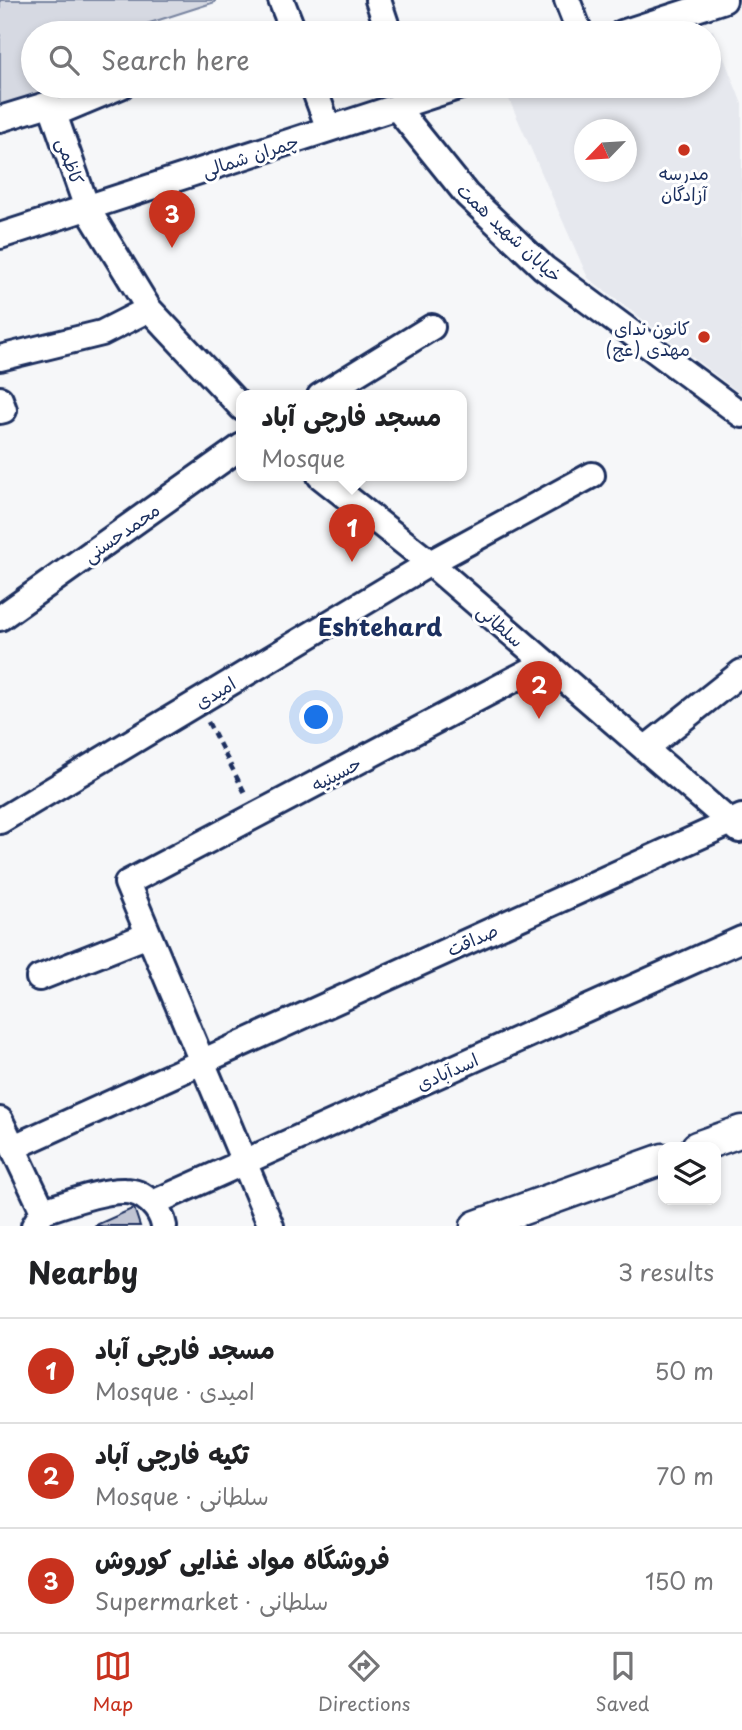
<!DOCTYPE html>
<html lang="en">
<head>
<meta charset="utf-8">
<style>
  body { margin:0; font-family:"Playpen Sans","Playpen Sans Arabic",sans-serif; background:#f6f6f6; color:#202124 }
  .controls { position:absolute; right:21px; bottom:21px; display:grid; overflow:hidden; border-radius:14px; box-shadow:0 4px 10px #0003 }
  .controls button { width:63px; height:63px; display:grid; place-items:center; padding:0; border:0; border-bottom:2px solid #e0e0e0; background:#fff; color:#202124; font:35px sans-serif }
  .compass { position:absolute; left:574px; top:119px; width:63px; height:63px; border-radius:50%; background:#fff; box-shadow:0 4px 10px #0003; rotate:245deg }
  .you { position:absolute; left:317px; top:718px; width:24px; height:24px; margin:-18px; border:5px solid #fff; border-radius:50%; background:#1a73e8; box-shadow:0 0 0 10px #1a73e833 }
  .badge { display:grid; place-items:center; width:46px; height:46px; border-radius:50%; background:#c8321e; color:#fff; font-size:23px; font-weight:700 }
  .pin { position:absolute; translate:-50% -58px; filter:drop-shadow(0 2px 4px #0008) }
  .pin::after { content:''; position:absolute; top:37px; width:24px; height:21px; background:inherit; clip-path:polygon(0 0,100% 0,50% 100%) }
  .popup { position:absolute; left:236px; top:390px; width:231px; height:91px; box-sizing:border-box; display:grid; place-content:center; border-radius:14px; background:#fff; filter:drop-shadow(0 2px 5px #0005); font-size:23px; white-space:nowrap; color:#757577 }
  .popup b { font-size:26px; color:#202124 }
  .popup::after { content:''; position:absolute; left:50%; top:100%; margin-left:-14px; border:14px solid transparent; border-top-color:#fff }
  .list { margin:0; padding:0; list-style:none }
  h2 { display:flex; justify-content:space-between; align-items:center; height:91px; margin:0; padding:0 28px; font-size:30px }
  h2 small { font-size:23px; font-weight:400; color:#757577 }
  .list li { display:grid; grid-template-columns:46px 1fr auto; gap:21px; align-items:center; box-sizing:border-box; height:105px; padding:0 28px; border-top:2px solid #e0e0e0 }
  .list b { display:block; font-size:26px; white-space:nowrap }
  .list p { margin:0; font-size:23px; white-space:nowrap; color:#757577 }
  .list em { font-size:23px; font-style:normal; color:#757577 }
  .icon { flex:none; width:38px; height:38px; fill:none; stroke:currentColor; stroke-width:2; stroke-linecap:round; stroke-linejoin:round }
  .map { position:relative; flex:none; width:742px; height:1226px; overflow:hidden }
  .search { position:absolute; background:#fff; box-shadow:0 4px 10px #0003; left:21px; right:21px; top:21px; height:77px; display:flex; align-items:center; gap:18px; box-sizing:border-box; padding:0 24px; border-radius:38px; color:#757577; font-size:26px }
  .sheet { height:406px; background:#fff }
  nav { display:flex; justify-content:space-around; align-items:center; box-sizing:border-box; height:98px; border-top:2px solid #e0e0e0; background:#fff; font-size:19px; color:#757577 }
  nav a { display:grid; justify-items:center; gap:4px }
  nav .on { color:#c8321e }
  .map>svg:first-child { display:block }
</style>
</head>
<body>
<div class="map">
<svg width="742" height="1226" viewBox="0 0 742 1226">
  <rect width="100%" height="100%" fill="#f6f7f9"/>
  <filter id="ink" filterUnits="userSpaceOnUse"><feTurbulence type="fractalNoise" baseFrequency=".0143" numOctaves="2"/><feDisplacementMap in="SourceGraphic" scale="14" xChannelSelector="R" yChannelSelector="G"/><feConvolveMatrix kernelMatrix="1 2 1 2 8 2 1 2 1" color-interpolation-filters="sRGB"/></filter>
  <g filter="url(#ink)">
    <path fill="#e6e8ee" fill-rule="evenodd" d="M713,30l29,74v291l-154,-117 -80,-181 35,-11h166v-53h-6zM584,130h42v42h-42z"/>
    <path fill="#d6d9e2" stroke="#7884a0" stroke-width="2" d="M0,0h215v2l-81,26 1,5h-102v53h52l-23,10 -62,17z"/>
    <path fill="#c0c4d3" stroke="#1b2f5e" stroke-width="2" d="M134,1208l6,18h-46z"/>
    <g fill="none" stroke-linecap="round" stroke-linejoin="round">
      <g stroke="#1b2f5e" stroke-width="30">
        <path id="minor" d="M281,0l13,33
          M378,0l11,33
          M567,0l13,33
          M622,33l102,-33
          M313,86l16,43
          M396,107l71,88 77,73 198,147
          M54,114l33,94 62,101 93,99
          M0,119l49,-15 5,10 67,-28
          M0,236l461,-150
          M0,358l102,-25 47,-24
          M320,396l112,-69
          M0,399l4,11 -4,1
          M320,476l110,87 309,267
          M0,618l242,-172
          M645,749l97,-77
          M0,821l430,-258 162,-88
          M39,978l109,-43
          M0,1120l43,91
          M14,1147l728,-330
          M153,1203l589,-264
          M34,1226l9,-15c23,-7 59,-21 82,-20 19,0 36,18 39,35
          M271,1226l-144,-343 418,-220"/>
      </g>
      <g stroke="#1b2f5e" stroke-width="35">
        <path id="major" d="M697,1147l45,-16
          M476,1226l187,-67"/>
      </g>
      <path stroke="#1b2f5e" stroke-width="4.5" stroke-dasharray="7 5" stroke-linecap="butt" d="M208,722l38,73"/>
      <use href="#minor" stroke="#fff" stroke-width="24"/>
      <use href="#major" stroke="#fff" stroke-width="30"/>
    </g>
  </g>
  <g fill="#c8321e" stroke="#fff" stroke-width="2.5">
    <circle cx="684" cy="150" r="7"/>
    <circle cx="704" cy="337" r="7"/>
  </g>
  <g text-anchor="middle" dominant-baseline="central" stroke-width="6" stroke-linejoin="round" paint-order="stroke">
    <g font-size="18" fill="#1b2f5e" stroke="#fff">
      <text transform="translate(250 155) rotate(-18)">چمران شمالی</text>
      <text transform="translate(71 161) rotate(71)">کاظمی</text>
      <text transform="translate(510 232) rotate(43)">خیابان شهید همت</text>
      <text transform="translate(121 532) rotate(-35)">محمدحسنی</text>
      <text transform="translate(501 625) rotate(41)">سلطانی</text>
      <text transform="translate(215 692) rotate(-31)">امیدی</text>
      <text transform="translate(336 773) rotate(-28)">حسینیه</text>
      <text transform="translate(472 939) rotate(-24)">صداقت</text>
      <text transform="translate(447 1071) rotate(-24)">اسدآبادی</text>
    </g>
    <g font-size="18" fill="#1b2f5e" stroke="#fff">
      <text x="684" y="172">مدرسه<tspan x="684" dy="21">آزادگان</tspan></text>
      <text x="690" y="327" text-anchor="end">کانون ندای<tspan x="690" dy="21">مهدی (عج)</tspan></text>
    </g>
    <g font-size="24" font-weight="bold" fill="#1b2f5e" stroke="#fff">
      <text x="380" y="626">Eshtehard</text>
    </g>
  </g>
</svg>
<div class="controls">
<button><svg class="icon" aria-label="layers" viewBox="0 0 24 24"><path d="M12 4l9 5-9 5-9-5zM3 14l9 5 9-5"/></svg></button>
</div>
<svg class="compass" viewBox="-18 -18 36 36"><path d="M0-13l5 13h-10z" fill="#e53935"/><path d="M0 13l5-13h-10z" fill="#757577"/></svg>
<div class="you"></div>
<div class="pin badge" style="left:352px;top:562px">1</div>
<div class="popup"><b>مسجد فارچی آباد</b>Mosque</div>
<div class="pin badge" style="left:539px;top:719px">2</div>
<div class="pin badge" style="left:172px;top:248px">3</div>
<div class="search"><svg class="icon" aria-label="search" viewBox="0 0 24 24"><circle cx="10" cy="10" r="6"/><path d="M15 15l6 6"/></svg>Search here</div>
</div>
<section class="sheet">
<h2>Nearby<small>3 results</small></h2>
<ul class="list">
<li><span class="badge">1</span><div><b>مسجد فارچی آباد</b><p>Mosque · امیدی</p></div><em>50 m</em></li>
<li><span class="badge">2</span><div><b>تکیه فارچی آباد</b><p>Mosque · سلطانی</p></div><em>70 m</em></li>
<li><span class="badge">3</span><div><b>فروشگاه مواد غذایی کوروش</b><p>Supermarket · سلطانی</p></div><em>150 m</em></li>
</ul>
</section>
<nav>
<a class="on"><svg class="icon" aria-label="map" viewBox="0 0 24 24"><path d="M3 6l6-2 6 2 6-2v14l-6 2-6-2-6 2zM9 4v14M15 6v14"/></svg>Map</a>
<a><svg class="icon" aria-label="directions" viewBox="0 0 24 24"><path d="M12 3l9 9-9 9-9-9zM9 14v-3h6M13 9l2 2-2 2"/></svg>Directions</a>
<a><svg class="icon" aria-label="saved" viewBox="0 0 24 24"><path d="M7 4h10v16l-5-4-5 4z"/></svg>Saved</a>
</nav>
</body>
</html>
